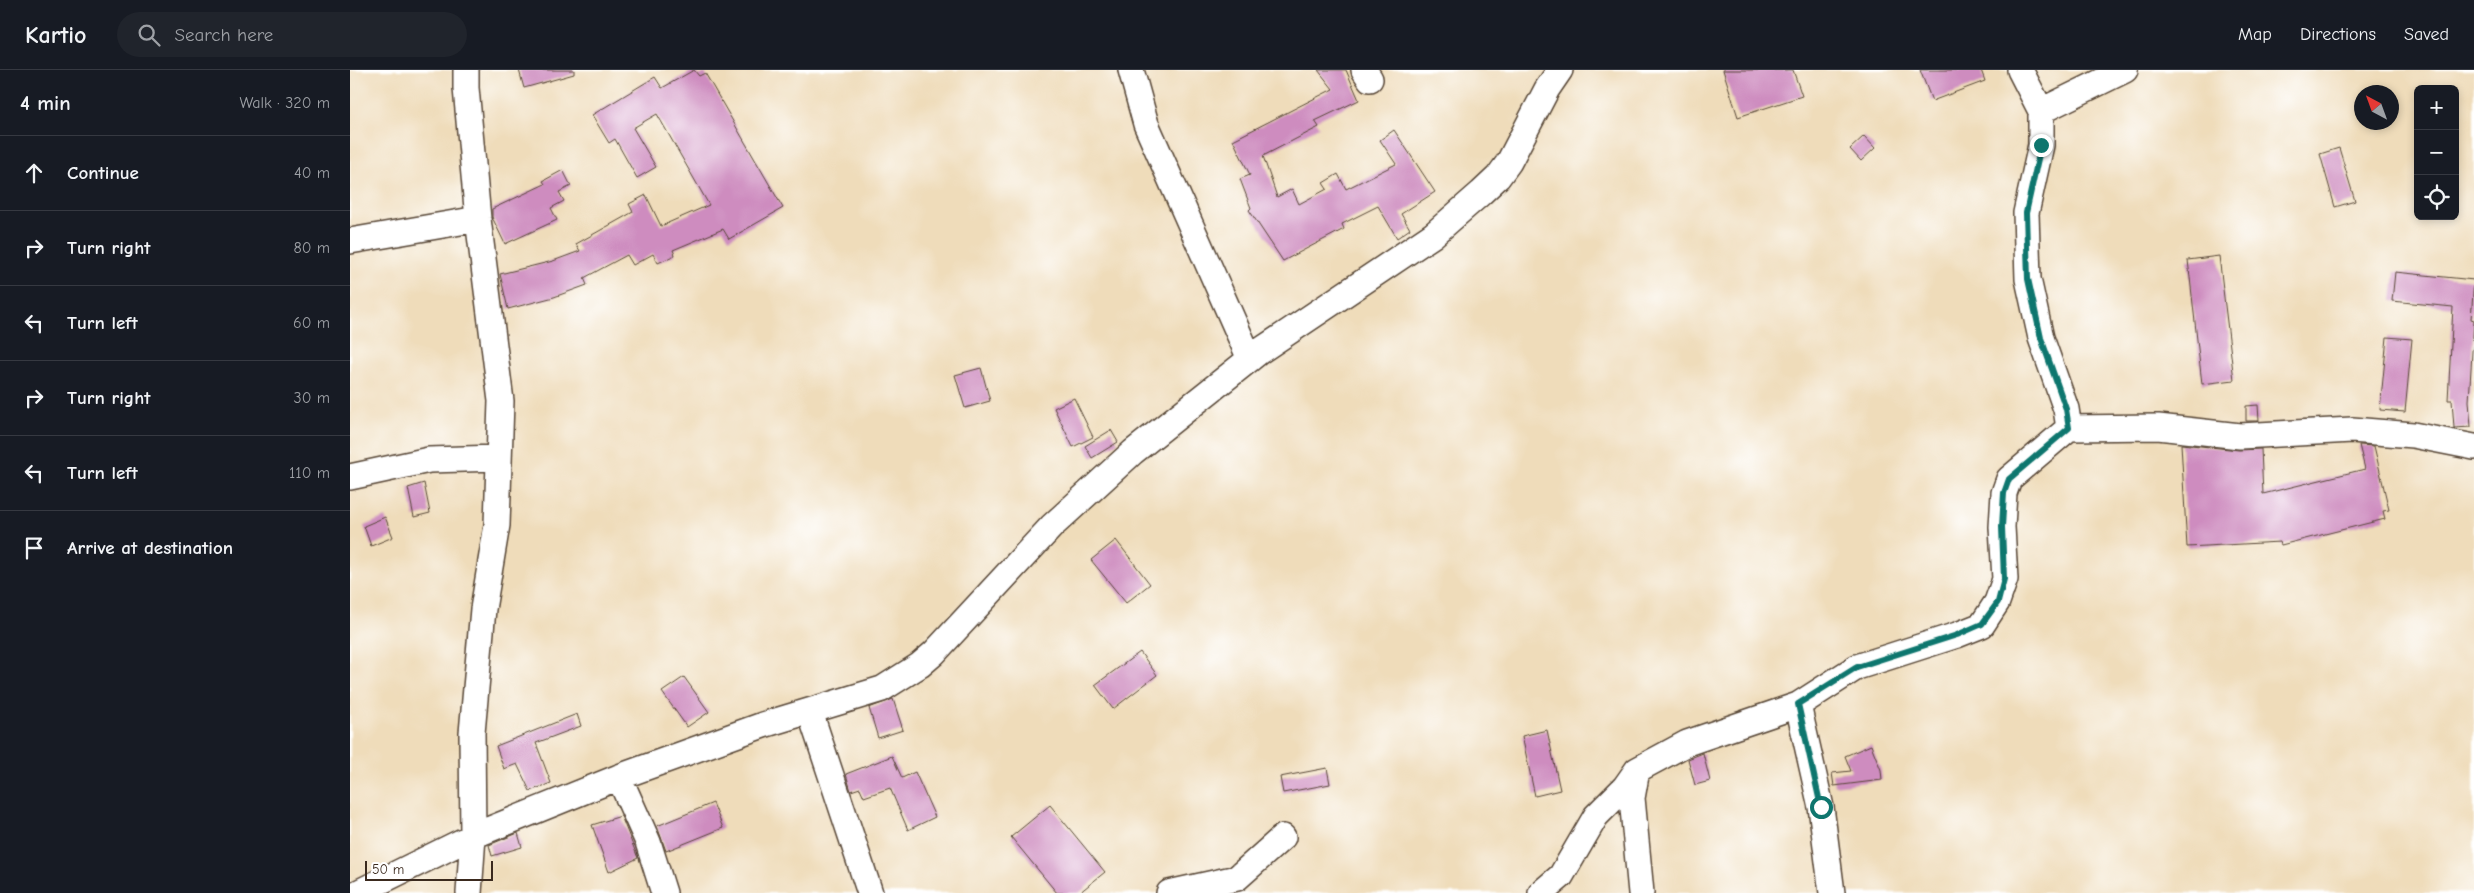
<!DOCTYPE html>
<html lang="en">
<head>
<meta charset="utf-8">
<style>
  body { margin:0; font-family:"Comic Neue",sans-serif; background:#20242c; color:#f1f3f6 }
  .controls { position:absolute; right:15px; top:15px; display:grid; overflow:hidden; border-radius:8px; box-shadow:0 2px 8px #0003 }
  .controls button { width:45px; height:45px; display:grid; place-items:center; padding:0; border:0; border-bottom:1px solid #363941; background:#171b24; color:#f1f3f6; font:25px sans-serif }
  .compass { position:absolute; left:2004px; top:15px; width:45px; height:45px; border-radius:50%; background:#171b24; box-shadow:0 2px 8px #0003; rotate:319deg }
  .scale { position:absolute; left:15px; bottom:12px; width:128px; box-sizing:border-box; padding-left:5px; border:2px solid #3b2a1e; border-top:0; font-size:14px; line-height:18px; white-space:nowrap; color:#3b2a1e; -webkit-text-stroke:4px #fff; paint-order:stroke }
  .stop { position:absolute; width:15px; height:15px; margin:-11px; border:4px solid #0f766e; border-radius:50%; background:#fff }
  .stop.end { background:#0f766e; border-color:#fff; box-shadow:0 1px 5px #0008 }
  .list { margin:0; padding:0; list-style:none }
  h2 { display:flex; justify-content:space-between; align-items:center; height:65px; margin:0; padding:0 20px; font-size:21px }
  h2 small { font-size:16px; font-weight:400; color:#9ea1a6 }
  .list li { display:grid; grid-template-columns:32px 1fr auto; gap:15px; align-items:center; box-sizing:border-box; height:75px; padding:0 20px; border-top:1px solid #363941 }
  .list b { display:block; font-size:19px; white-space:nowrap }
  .list em { font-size:16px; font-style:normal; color:#9ea1a6 }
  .icon { flex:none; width:28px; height:28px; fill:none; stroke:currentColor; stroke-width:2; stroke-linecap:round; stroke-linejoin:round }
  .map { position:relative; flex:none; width:2124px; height:823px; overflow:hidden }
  header { display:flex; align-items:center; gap:30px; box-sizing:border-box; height:70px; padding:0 25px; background:#171b24; border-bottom:1px solid #363941 }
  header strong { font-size:24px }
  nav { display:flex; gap:28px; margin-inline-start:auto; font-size:18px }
  .search { width:350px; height:45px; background:#20242c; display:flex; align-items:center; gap:12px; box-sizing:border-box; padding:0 18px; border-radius:28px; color:#9ea1a6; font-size:19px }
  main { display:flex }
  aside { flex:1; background:#171b24 }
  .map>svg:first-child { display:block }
</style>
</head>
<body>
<header>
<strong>Kartio</strong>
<div class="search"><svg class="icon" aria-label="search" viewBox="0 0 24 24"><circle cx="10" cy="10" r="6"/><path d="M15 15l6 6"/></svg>Search here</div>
<nav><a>Map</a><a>Directions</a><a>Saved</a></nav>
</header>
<main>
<aside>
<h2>4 min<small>Walk · 320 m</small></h2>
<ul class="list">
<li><svg class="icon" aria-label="ahead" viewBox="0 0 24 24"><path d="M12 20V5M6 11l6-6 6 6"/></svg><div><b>Continue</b></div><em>40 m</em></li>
<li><svg class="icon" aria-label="right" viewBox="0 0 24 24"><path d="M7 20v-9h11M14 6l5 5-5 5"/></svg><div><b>Turn right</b></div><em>80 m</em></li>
<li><svg class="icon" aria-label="left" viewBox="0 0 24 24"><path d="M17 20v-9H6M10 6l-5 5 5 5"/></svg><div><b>Turn left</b></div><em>60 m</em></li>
<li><svg class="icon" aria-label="right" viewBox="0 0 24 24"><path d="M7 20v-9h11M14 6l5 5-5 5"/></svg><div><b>Turn right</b></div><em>30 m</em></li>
<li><svg class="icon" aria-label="left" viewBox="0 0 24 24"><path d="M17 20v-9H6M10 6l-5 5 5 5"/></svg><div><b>Turn left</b></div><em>110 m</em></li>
<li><svg class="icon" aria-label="arrive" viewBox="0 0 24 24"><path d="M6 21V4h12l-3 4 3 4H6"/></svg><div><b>Arrive at destination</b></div></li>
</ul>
</aside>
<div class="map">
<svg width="2124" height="823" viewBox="0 0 2124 823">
  <rect width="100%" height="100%" fill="#fff"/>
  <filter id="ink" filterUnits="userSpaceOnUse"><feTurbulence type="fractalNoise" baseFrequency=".02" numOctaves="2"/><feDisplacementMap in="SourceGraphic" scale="10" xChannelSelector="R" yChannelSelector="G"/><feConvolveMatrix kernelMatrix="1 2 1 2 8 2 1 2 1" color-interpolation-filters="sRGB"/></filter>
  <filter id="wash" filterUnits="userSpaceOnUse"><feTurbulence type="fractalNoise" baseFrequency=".0096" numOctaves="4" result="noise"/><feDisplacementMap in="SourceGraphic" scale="20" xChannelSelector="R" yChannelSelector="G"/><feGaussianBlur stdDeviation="1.12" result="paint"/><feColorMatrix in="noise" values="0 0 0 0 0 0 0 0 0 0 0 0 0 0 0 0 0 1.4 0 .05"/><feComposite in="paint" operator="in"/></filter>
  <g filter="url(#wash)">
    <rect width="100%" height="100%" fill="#efdcba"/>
    <g id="blocks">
      <path fill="#ce8cbf" d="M169,0h55v4l-50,14z
        M344,0l5,6 6,-3 78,135 -54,31 -6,-10 -50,21 2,5 -17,8 -5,-9 -20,11 -6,-10 -43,23 3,7 -33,12 -46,12 -8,-35 53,-13 27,-10 -4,-7 57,-32 -4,-8 17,-9 15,31 48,-21 -52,-91 -24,14 23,39 -19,11 -22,-39 -6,4 -17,-28 63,-38 7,11z
        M968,0h28l13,30 -44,21 4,6 -56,29 14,41 15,-8 7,15 28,-15 -4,-6 15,-9 8,15 50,-25 -16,-24 14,-10 41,62 -34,22 9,15 -13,9 -19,-32 -36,18 2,5 -61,32 -34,-51 2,-2 -11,-29 10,-4 -17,-35 100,-51z
        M1373,0h70l9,26 -64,21z
        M1570,0h61l4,11 -53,20z
        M1514,66l11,12 -14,13 -11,-12z
        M1989,78l16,53 -20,6 -15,-53z
        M213,100l8,16 -12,6 5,9 -13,7 6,12 -52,24 -13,-27v-8l53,-25 -2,-3z
        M1869,186l15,124 -32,4 -14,-124z
        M2045,202l79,8 -3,39 3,1 -5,81 2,26 -17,1 -2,-28h-4l5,-93 -61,-6z
        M2037,267l25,2 -7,73 -25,-2z
        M631,298l9,33 -25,7 -10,-33z
        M724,328l19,39 -20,10 -19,-39z
        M1908,335l1,16h-13v-15z
        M761,360l7,12 -26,16 -7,-12z
        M1831,374l58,6 22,-1 2,45 102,-25 -6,-24 15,1 15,64 -6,1 2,8 -104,26 -1,-3 -93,5z
        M74,413l6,30 -16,4 -6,-29z
        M35,447l8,20 -22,9 -7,-20z
        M766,470l34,44 -24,19 -35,-43z
        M790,582l17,23 -44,34 -18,-24z
        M334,607l25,35 -22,15 -25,-35z
        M543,629l10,31 -25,8 -9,-30z
        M227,644l4,12 -45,17 15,40 -21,8 -13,-27 -13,5 -8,-23z
        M1197,660l13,60 -25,6 -13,-60z
        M1521,675l10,25 1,10 -48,6 -2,-13 19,-2 -6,-15z
        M1353,683l7,28 -15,4 -7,-26z
        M542,686l10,22 13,-6 20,45 -27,13 -18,-42 -26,9 -4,-9 -9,3 -5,-17z
        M977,698l3,16 -47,9 -3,-16z
        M363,733l10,25 -57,23 -9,-25z
        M700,735l55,67 -26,21h-22l-46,-56z
        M271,746l17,42 -29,14 -17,-47z
        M168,763l4,14 -30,9 -3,-11z"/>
    </g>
  </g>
  <g filter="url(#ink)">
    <use href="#blocks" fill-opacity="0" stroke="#564535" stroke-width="1"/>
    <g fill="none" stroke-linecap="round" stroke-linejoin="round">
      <g stroke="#564535" stroke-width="28">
        <path id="minor" d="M116,0v18l12,131 23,182 -4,124 -14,84 -11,124 1,103 -4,57
          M781,0l15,54 104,235
          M1014,0l6,9
          M1670,0l21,41v34l-15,68 2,66 13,59 25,71 3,19
          M1691,41l84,-41
          M0,171l128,-22
          M0,407l79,-17 70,-2
          M1448,635l23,102 11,86
          M460,642l60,181
          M1287,700l-5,28 9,95
          M269,707l29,65 16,51
          M7,823l116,-57 146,-59 144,-52 119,-36 38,-24 14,-12 118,-127 81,-74 127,-101 173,-116 48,-42 17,-16 11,-15 38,-73 13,-19
          M819,823l68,-15 46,-41
          M1191,823l20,-17 35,-60 29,-29 12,-17 50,-27 111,-38 59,-38 100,-32 25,-10 15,-23 8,-23 -3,-52 2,-34 5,-14 60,-51 89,-1 82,9 112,-6 61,5 61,12"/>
      </g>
      <use href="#minor" stroke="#fff" stroke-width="25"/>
    </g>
  </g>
  <g fill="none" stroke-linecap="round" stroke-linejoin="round" filter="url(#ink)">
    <path stroke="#0f766e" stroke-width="6" d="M1471,737l-23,-103 59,-37 100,-32 25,-11 16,-22 6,-23 -2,-52 2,-34 5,-14 60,-51 -3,-19 -25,-71 -13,-59 -2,-66 15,-68"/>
  </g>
</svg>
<div class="controls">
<button>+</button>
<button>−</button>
<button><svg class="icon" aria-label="locate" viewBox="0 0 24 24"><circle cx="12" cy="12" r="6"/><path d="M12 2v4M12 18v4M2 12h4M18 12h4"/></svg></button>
</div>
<svg class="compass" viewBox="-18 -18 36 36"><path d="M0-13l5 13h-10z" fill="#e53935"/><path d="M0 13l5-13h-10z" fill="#9ea1a6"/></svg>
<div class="scale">50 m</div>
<div class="stop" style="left:1471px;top:737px"></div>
<div class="stop end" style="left:1691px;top:75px"></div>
</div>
</main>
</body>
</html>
